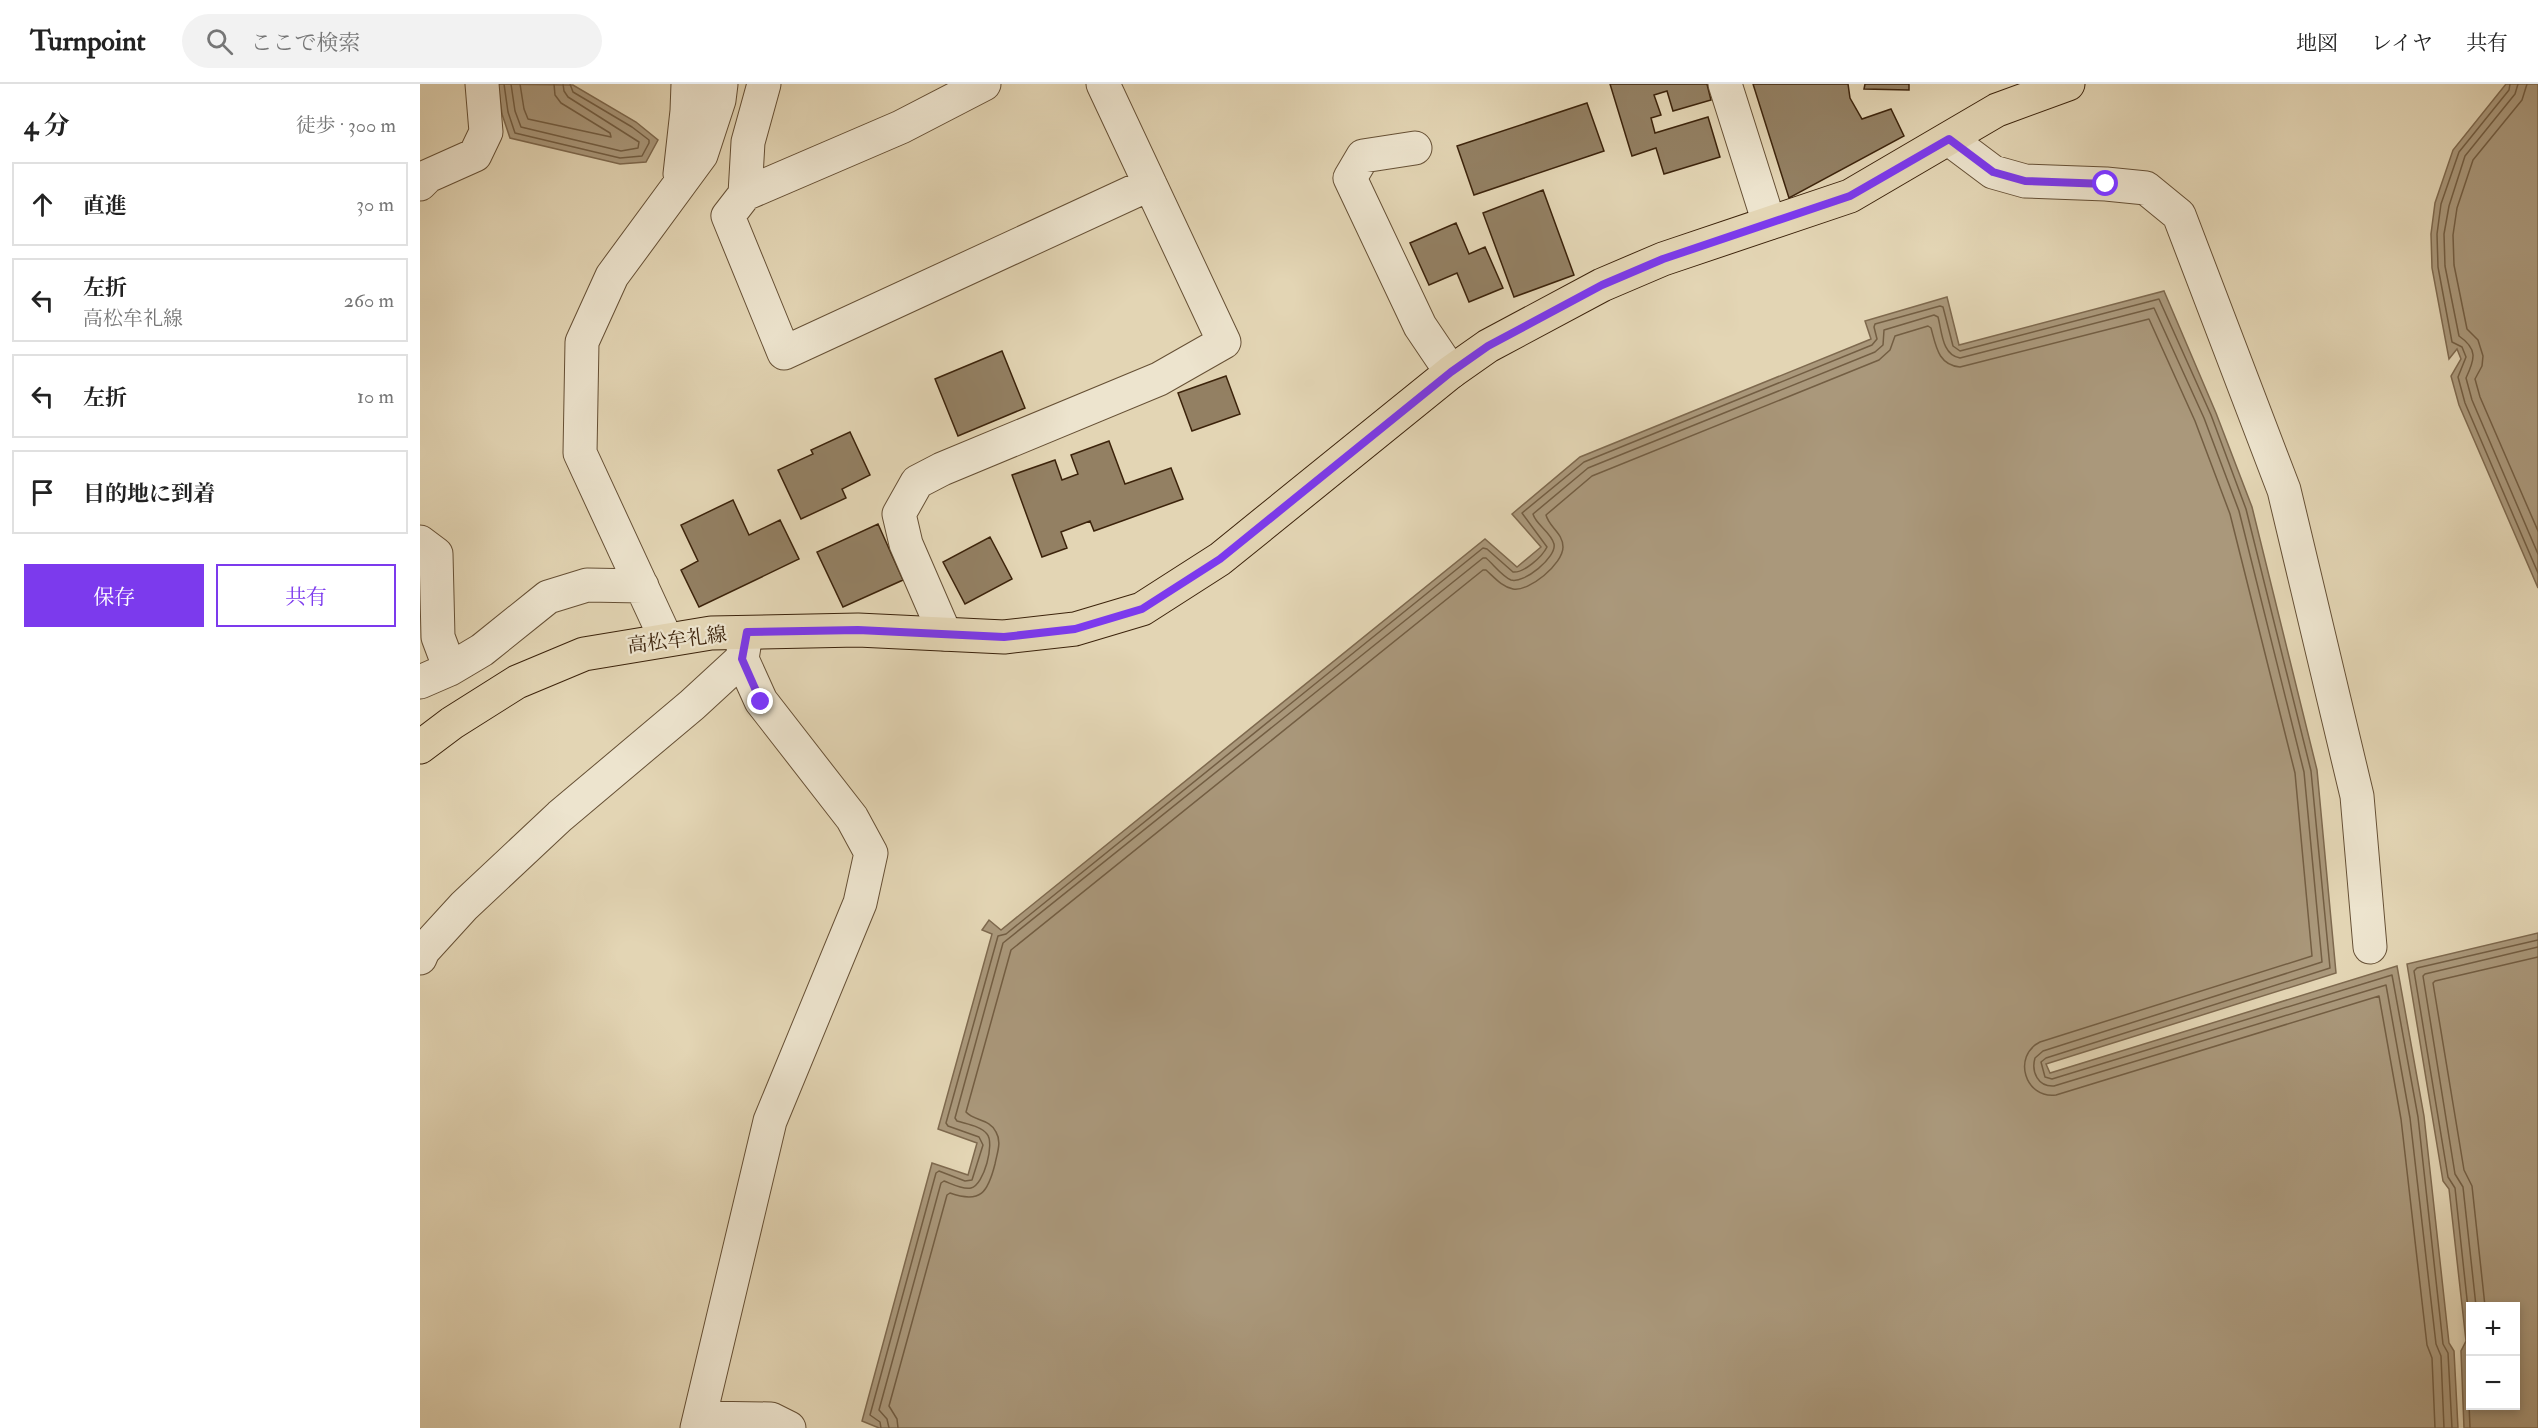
<!DOCTYPE html>
<html lang="ja">
<head>
<meta charset="utf-8">
<style>
  body { margin:0; font-family:"IM FELL Double Pica","Noto Serif JP",serif; background:#f2f2f2; color:#222 }
  .controls { position:absolute; right:18px; bottom:18px; display:grid; overflow:hidden; border-radius:0px; box-shadow:0 3px 9px #0003 }
  .controls button { width:54px; height:54px; display:grid; place-items:center; padding:0; border:0; border-bottom:2px solid #e0e0e0; background:#fff; color:#222; font:30px sans-serif }
  .stop { position:absolute; width:18px; height:18px; margin:-14px; border:4px solid #7c3aed; border-radius:50%; background:#fff }
  .stop.end { background:#7c3aed; border-color:#fff; box-shadow:0 2px 6px #0008 }
  .list { margin:0; padding:0; list-style:none }
  h2 { display:flex; justify-content:space-between; align-items:center; height:78px; margin:0; padding:0 24px; font-size:26px }
  h2 small { font-size:20px; font-weight:400; color:#767676 }
  .list li { display:grid; grid-template-columns:39px 1fr auto; gap:18px; align-items:center; box-sizing:border-box; height:84px; margin:0 12px 12px; padding:0 12px; border:2px solid #e0e0e0; border-radius:0px }
  .list b { display:block; font-size:22px; white-space:nowrap }
  .list p { margin:0; font-size:20px; white-space:nowrap; color:#767676 }
  .list em { font-size:20px; font-style:normal; color:#767676 }
  .actions { display:flex; gap:12px; padding:18px 24px }
  .actions a { flex:1; padding:14px 0; border:2px solid #7c3aed; border-radius:0px; text-align:center; font-size:21px; color:#7c3aed }
  .actions .main { background:#7c3aed; color:#fff }
  .icon { flex:none; width:33px; height:33px; fill:none; stroke:currentColor; stroke-width:2; stroke-linecap:round; stroke-linejoin:round }
  .map { position:relative; flex:none; width:2118px; height:1344px; overflow:hidden }
  header { display:flex; align-items:center; gap:36px; box-sizing:border-box; height:84px; padding:0 30px; background:#fff; border-bottom:2px solid #e0e0e0 }
  header strong { font-size:28px }
  nav { display:flex; gap:33px; margin-inline-start:auto; font-size:21px }
  .search { width:420px; height:54px; background:#f2f2f2; display:flex; align-items:center; gap:15px; box-sizing:border-box; padding:0 21px; border-radius:33px; color:#767676; font-size:22px }
  main { display:flex }
  aside { flex:1; background:#fff }
  .map>svg:first-child { display:block }
</style>
</head>
<body>
<header>
<strong>Turnpoint</strong>
<div class="search"><svg class="icon" aria-label="search" viewBox="0 0 24 24"><circle cx="10" cy="10" r="6"/><path d="M15 15l6 6"/></svg>ここで検索</div>
<nav><a>地図</a><a>レイヤ</a><a>共有</a></nav>
</header>
<main>
<aside>
<h2>4 分<small>徒歩 · 300 m</small></h2>
<ul class="list">
<li><svg class="icon" aria-label="ahead" viewBox="0 0 24 24"><path d="M12 20V5M6 11l6-6 6 6"/></svg><div><b>直進</b></div><em>30 m</em></li>
<li><svg class="icon" aria-label="left" viewBox="0 0 24 24"><path d="M17 20v-9H6M10 6l-5 5 5 5"/></svg><div><b>左折</b><p>高松牟礼線</p></div><em>260 m</em></li>
<li><svg class="icon" aria-label="left" viewBox="0 0 24 24"><path d="M17 20v-9H6M10 6l-5 5 5 5"/></svg><div><b>左折</b></div><em>10 m</em></li>
<li><svg class="icon" aria-label="arrive" viewBox="0 0 24 24"><path d="M6 21V4h12l-3 4 3 4H6"/></svg><div><b>目的地に到着</b></div></li>
</ul>
<div class="actions"><a class="main">保存</a><a>共有</a></div>
</aside>
<div class="map">
<svg width="2118" height="1344" viewBox="0 0 2118 1344">
  <rect width="100%" height="100%" fill="#e3d5b4"/>
  <filter id="stains"><feTurbulence type="fractalNoise" baseFrequency=".00333" numOctaves="4"/><feColorMatrix values="0 0 0 0 .2 0 0 0 0 .09 0 0 0 0 .02 0 0 0 .5 -.17"/></filter>
  <radialGradient id="worn" r=".72"><stop offset=".6" stop-color="#630" stop-opacity="0"/><stop offset="1" stop-color="#630" stop-opacity=".3"/></radialGradient>
  <path fill="#aa987b" stroke="#7e694e" stroke-width="1.5" fill-rule="evenodd" d="M78,0l75,1 63,37 22,18 -12,22 -26,2 -110,-26 -8,-24z
    M2086,0h32v504l-79,-183 -8,-29 10,-17 -4,-10 -8,10 -17,-91 -1,-34 4,-31 18,-53z
    M1744,207l52,122 36,94 65,263 19,203 -290,91 4,9 347,-107 27,150 25,227 5,8 4,77h-1579l-17,-7 70,-258 36,12 9,-32 -39,-14 54,-195 -10,-4 7,-10 12,10 484,-391 32,28 24,-20 -29,-33 68,-57 291,-118 -6,-18 82,-24 12,48z
    M2118,849v495h-74l-3,-77 5,-10 -17,-152 -6,-8 -36,-217zM2050,1222h46v100h-46z"/>
  <g fill="none" stroke-linecap="round" stroke-linejoin="round">
    <path stroke="#735e43" stroke-width="1.5" d="M84,0l4,28 7,21 105,25 22,-2 7,-13v-3l-17,-13 -59,-35 -3,-8
      M91,0l4,27 6,16 100,24 17,-3 1,-6 -71,-45 -4,-6 -1,-7
      M100,0l4,25 4,10 83,18 -1,-4 -49,-30 -6,-8 -1,-11
      M2090,0l-1,6 -50,62 -18,52 -4,30 1,33 14,75 10,5 4,10 -8,20 7,26 73,170
      M2098,0l-3,10 -50,62 -16,50 -5,28 1,32 14,70c19,13 16,23 7,42l6,22 66,154
      M2107,0l-5,16 -49,60 -16,48 -4,27 1,30 13,64 11,11 5,16 -1,10 -7,13 5,18 58,134
      M2056,1222l-13,-119 -8,-13 -32,-198 2,-2 113,-27
      M2065,1222l-13,-120 -8,-16 -31,-187 2,-2 103,-24
      M2050,1243l-15,-139 -7,-11 -34,-206 3,-3 121,-28
      M461,1344l-1,-6 -10,-7 66,-242 3,-2 26,10 7,-1 11,-35 -4,-8 -31,-11 -2,-3 52,-187 8,-2 477,-386 4,1 26,23c11,1 29,-15 34,-25l-25,-34 62,-51 288,-117 5,-6 -3,-12 1,-3 65,-18 3,1 10,39 7,5 199,-52 52,116 35,94 65,262 19,197 -284,90 -5,4 4,15 7,2 340,-104 26,142 25,227 5,9 4,75
      M469,1344l-2,-9 -8,-9 62,-227 3,-2c8,3 19,9 27,7 13,-3 24,-45 16,-54 -6,-8 -21,-10 -30,-13l-2,-3 48,-175 480,-385h3c8,7 16,18 25,22 13,4 46,-23 43,-36 -3,-12 -18,-19 -21,-30l55,-46 287,-116 8,-7 1,-15 50,-15 4,2c4,15 4,38 22,41l194,-50 50,110 35,93 65,261 18,190 -279,89 -8,7c-4,14 3,29 19,28l332,-101 24,133 26,226 5,12 3,72
      M478,1344l-1,-9 -8,-13 58,-211 3,-2c31,11 38,-1 45,-29 2,-11 7,-22 1,-32 -6,-13 -22,-11 -30,-20l45,-162 472,-380h3c8,7 16,17 27,19 16,3 50,-25 50,-42 0,-14 -14,-20 -17,-32l46,-39 287,-116 11,-10 5,-14 33,-10 3,2c5,18 7,37 29,39l189,-48 46,102 35,93 65,259 17,183 -272,86c-28,14 -15,57 16,53l323,-99 22,123 26,226 5,13 3,70
      M2050,1344l-3,-75 3,-8"/>
  </g>
  <path fill="#938063" stroke="#3c230b" stroke-width="1.5" d="M1190,0h97l4,16 -38,11 -6,-20 -13,4 7,20 -10,3 4,15 53,-16 12,40 -56,17 -8,-26 -24,8z
    M1333,0h95l2,14 12,21 29,-10 13,27 -115,62z
    M1445,0h44v6l-45,-1z
    M1167,19l17,48 -130,44 -17,-49z
    M1123,106l31,85 -60,22 -31,-84z
    M1036,139l13,31 16,-7 18,41 -34,14 -12,-29 -28,12 -19,-42z
    M582,267l23,57 -67,28 -23,-57z
    M806,292l14,38 -48,17 -14,-38z
    M430,348l20,43 -28,14 4,9 -45,21 -23,-49 35,-16 -2,-4z
    M689,357l16,43 46,-16 12,31 -89,32 -4,-10 -29,11 6,16 -25,9 -30,-82 43,-15 7,20 16,-6 -7,-19z
    M313,416l16,35 31,-15 19,39 -100,48 -18,-37 17,-9 -17,-36z
    M458,440l25,56 -60,27 -26,-55z
    M570,453l22,42 -47,25 -22,-42z"/>
  <g fill="none" stroke-linecap="round" stroke-linejoin="round">
    <g stroke="#665035" stroke-width="35">
      <path id="minor" d="M564,0l-83,43 -156,67 -17,22 56,137 366,-169
        M1305,0l44,139
        M1529,55l44,33 32,9 81,3 40,4 33,27 105,275 73,306 13,151
        M995,64l-52,8 -13,22 70,148 31,46
        M260,90l7,-63 1,-27
        M0,100l8,-8 47,-21 11,-23 -4,-48
        M325,110l3,-52 16,-58
        M0,458l16,12 2,83 12,32
        M525,550l-39,-90 -7,-30 18,-32 25,-13 217,-90 65,-37 -121,-258
        M246,555l-86,-186 2,-111 30,-66 89,-121 18,-55 2,-16
        M0,598l30,-13 32,-19 66,-53 39,-12 55,1
        M0,874l3,-7 41,-45 96,-90 132,-111 50,-46 3,-19
        M280,1334l71,1 18,9
        M277,1344l73,-307 90,-218 11,-50 -19,-35 -91,-117 -19,-42"/>
    </g>
    <g stroke="#3c230b" stroke-width="35">
      <path id="primary" d="M0,663l32,-24 65,-41 67,-28 127,-21 147,-3 146,7 71,-8 67,-20 78,-50 231,-187 37,-26 114,-61 61,-26 187,-63 147,-86 71,-26"/>
    </g>
    <use href="#minor" stroke="#ede4ce" stroke-width="33"/>
    <use href="#primary" stroke="#e3d5b4" stroke-width="33"/>
  </g>
  <g fill="none" stroke-linecap="round" stroke-linejoin="round">
    <path stroke="#7c3aed" stroke-width="8" d="M341,618l-19,-43 5,-27 111,-2 146,7 71,-8 67,-20 78,-50 231,-187 37,-26 114,-61 61,-26 187,-63 99,-57 44,33 32,9 81,3"/>
  </g>
  <g text-anchor="middle" dominant-baseline="central" stroke-width="4.5" stroke-linejoin="round" paint-order="stroke">
    <g font-size="20" fill="#3c230b" stroke="#ede4ce">
      <text transform="translate(257 556) rotate(-7)">高松牟礼線</text>
    </g>
  </g>
  <rect width="100%" height="100%" filter="url(#stains)"/>
  <rect width="100%" height="100%" fill="url(#worn)"/>
</svg>
<div class="controls">
<button>+</button>
<button>−</button>
</div>
<div class="stop" style="left:1686px;top:100px"></div>
<div class="stop end" style="left:341px;top:618px"></div>
</div>
</main>
</body>
</html>
